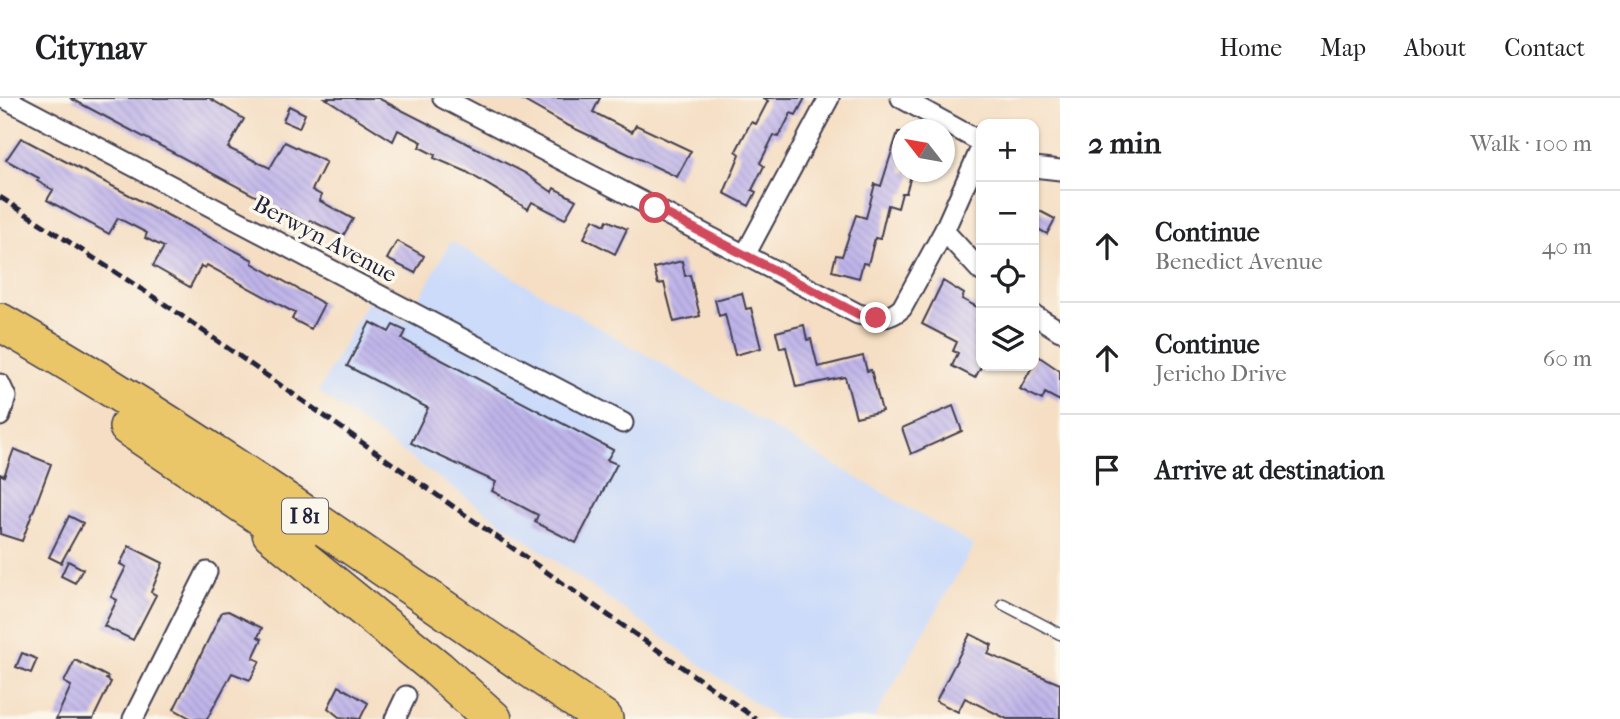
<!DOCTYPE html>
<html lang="en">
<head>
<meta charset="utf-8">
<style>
  body { margin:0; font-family:"IM FELL French Canon",serif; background:#f2f2f2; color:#202124 }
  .controls { position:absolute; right:21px; top:21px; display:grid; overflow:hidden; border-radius:14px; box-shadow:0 2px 5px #0004 }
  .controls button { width:63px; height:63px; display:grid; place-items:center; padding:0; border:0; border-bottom:2px solid #e0e0e0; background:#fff; color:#202124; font:35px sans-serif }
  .compass { position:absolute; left:892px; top:21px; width:63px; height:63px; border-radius:50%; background:#fff; box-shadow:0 2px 5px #0004; rotate:301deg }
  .stop { position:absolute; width:21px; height:21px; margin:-16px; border:5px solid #d1495b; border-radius:50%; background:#fff }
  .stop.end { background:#d1495b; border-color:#fff; box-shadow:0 2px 7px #0008 }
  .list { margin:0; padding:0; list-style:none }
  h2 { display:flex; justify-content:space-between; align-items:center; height:91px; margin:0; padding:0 28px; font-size:30px }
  h2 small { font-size:23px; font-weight:400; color:#757577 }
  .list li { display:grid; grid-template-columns:46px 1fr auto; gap:21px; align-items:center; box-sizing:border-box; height:112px; padding:0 28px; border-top:2px solid #e0e0e0 }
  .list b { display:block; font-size:26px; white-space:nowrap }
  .list p { margin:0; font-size:23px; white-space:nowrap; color:#757577 }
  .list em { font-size:23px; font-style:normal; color:#757577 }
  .icon { flex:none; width:38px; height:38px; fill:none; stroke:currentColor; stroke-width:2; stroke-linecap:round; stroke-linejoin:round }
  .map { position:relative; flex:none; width:1060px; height:621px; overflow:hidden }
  header { display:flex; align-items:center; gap:42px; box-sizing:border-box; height:98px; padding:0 35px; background:#fff; border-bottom:2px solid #e0e0e0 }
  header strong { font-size:33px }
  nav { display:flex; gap:38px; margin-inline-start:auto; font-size:24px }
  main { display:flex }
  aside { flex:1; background:#fff }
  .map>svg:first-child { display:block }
</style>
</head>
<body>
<header>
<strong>Citynav</strong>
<nav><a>Home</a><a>Map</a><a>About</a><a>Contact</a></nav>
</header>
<main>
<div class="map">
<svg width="1060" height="621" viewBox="0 0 1060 621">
  <defs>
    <pattern id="building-back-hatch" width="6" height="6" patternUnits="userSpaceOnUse" patternTransform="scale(1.75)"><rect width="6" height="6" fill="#bfb4e9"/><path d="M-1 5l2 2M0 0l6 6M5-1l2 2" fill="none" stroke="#a49ac9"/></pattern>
  </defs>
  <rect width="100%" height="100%" fill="#fbf7ec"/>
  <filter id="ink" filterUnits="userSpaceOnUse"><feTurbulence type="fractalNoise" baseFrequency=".0143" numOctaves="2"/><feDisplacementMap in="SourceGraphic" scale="14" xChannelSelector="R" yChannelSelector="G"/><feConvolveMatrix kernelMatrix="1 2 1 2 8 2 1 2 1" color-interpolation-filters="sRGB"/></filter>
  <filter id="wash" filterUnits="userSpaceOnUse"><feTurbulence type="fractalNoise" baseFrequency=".00686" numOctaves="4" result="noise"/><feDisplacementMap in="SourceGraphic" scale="28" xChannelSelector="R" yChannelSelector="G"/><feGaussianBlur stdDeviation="1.57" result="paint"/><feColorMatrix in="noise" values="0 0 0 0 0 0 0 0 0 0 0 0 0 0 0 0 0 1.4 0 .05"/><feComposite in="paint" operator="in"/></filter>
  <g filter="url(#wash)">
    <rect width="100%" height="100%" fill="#f5dec3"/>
    <path fill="#ccdbf9" d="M451,143l523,305 -100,173h-97l-459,-327 50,-92 39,21z"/>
    <g id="blocks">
      <path fill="url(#building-back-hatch)" d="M70,0h139l35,21 -16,29 42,20 15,-26 41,20 -14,28 9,5 -1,6 33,18 -10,17 -33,-16 -2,4z
        M325,0h53l147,75 27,19 2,-4 22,12 -11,19 -33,-17 -4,7 -63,-38 -31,-13 1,-3 -16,-8 3,-5 -24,-12 -5,11z
        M519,0h81l-7,14 39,20 4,-7 55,26 -14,26 -112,-53z
        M762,0h43l-9,17 -5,-2 -12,24 -5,-2 -14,28 4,3 -12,24 4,2 -7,14 -25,-13 16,-39 -4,-3 15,-29 5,2 12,-23z
        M289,8l16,8 -6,14 -16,-7z
        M898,34h4v40h10l-6,21h-4l-4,15 -10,-3 -8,34 -5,-1 -7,26 -5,-1 -4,15 -27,-7 4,-16 6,1 14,-41 10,3 9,-34 6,2z
        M21,40l232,122 -1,3 72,41 -13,25 -19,-10 3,-6 -88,-48 -2,3 -4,-2 -11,21 -37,-21 11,-19 -19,-9 2,-5 -29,-15 -9,16 -62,-34 6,-10 -16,-9 2,-3 -4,-2 -29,-16z
        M1034,110l21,11 -8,15 -13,-7z
        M593,121l12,6 2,-5 20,9 -12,25 -31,-16z
        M397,143l27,15 -9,17 -28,-14z
        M682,163l3,15 5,-1 10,41 -26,6 -10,-39 -6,1 -4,-16z
        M943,183l21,13 -2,5 19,10v58l-6,11 -23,-12 6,-13 -5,-2 4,-9 -35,-18z
        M742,195l4,16 5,-1 10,40 -26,7 -10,-41 -6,2 -4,-16z
        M370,224l19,10 4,-7 13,6 -4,8 211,111 -6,10 10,4 -41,79 -41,-21 3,-7 -46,-24 4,-9 -85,-39 17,-35 -81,-42z
        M804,227l3,15 4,-1 7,28 45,-11 4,15 4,-1 11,41 -26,6 -11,-40 -49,10 -10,-40 -6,1 -4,-16z
        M1038,258l22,15v30l-15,-8 -3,7 -22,-11z
        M953,308l9,25 -51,23 -9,-26z
        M14,351l37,15 -29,77 -22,-7v-60l4,2z
        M69,418l14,7 -22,40 -12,-6z
        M129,448l34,17 -12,29 5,3 -23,45 -29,-14 13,-26 -6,-3 15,-30 -6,-3z
        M68,463l15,8 -8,14 -14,-7z
        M228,513l34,17 -4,9 4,2 -9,19 7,3 -10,19 -18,-7 -25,46h-15l-18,-10 48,-97z
        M970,536l22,11 -4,9 72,30v35h-53l-42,-21 -7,14 -22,-11z
        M22,555l15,6 -6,14 -15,-6z
        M75,562l33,17 -2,2 5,3 -18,37h-37l15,-33 -7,-4z
        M339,588l29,17 -8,16 -21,-2 -11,-9z"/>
    </g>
  </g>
  <g filter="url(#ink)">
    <use href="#blocks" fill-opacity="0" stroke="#423e4f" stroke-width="2"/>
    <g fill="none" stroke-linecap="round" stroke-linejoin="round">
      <g stroke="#423e4f" stroke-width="13">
        <path id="service" d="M1003,506l57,30"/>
      </g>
      <g stroke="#423e4f" stroke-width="23">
        <path id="minor" d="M4,0l619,325
          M443,0l415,216c18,4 30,7 44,-6l42,-77 37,-83
          M901,0l80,44
          M1034,69l26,3
          M944,133l37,40
          M745,157l84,-157
          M1034,217l26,16
          M0,286l6,13 -6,19
          M133,621l74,-147
          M395,621l11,-23"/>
      </g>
      <g stroke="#423e4f" stroke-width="40">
        <path id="motorway" d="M0,224c209,119 405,262 604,397
          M128,329l169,114
          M271,435l167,136 55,50"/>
      </g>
      <use href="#service" stroke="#fff" stroke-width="10"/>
      <use href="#minor" stroke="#fff" stroke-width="19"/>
      <use href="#motorway" stroke="#ebc669" stroke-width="37"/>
      <path stroke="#22223b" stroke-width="5" stroke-dasharray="10 5" stroke-linecap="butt" d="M0,99l172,112 584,410"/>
    </g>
  </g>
  <g fill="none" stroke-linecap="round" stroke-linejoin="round" filter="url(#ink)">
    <path stroke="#d1495b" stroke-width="9" d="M655,110l203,106 18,4"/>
  </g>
  <g text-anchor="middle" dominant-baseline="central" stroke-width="7" stroke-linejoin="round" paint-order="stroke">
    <rect fill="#fbf7ec" stroke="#636270" stroke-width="2" x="282" y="400.5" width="46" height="35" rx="5"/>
    <g font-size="21" font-weight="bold" fill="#22223b">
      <text x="305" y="418">I 81</text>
    </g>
    <g font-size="23" fill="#22223b" stroke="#fbf7ec">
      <text transform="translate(325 141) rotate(28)">Berwyn Avenue</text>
    </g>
  </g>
</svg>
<div class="controls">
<button>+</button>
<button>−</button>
<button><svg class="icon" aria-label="locate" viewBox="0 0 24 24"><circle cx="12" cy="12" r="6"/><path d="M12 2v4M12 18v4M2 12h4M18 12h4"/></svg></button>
<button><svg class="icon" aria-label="layers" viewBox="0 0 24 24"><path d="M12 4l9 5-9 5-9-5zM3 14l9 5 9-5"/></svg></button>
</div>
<svg class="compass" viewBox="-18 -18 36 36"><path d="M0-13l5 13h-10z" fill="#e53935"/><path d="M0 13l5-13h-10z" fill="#757577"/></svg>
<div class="stop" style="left:655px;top:110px"></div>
<div class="stop end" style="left:876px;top:220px"></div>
</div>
<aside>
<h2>2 min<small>Walk · 100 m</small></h2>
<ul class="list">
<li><svg class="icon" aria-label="ahead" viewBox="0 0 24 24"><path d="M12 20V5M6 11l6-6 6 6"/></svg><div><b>Continue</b><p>Benedict Avenue</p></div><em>40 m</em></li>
<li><svg class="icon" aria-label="ahead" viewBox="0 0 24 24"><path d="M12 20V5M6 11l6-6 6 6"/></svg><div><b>Continue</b><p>Jericho Drive</p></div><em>60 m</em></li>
<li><svg class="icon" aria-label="arrive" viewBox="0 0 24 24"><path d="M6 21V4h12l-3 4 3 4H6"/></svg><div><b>Arrive at destination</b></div></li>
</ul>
</aside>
</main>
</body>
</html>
